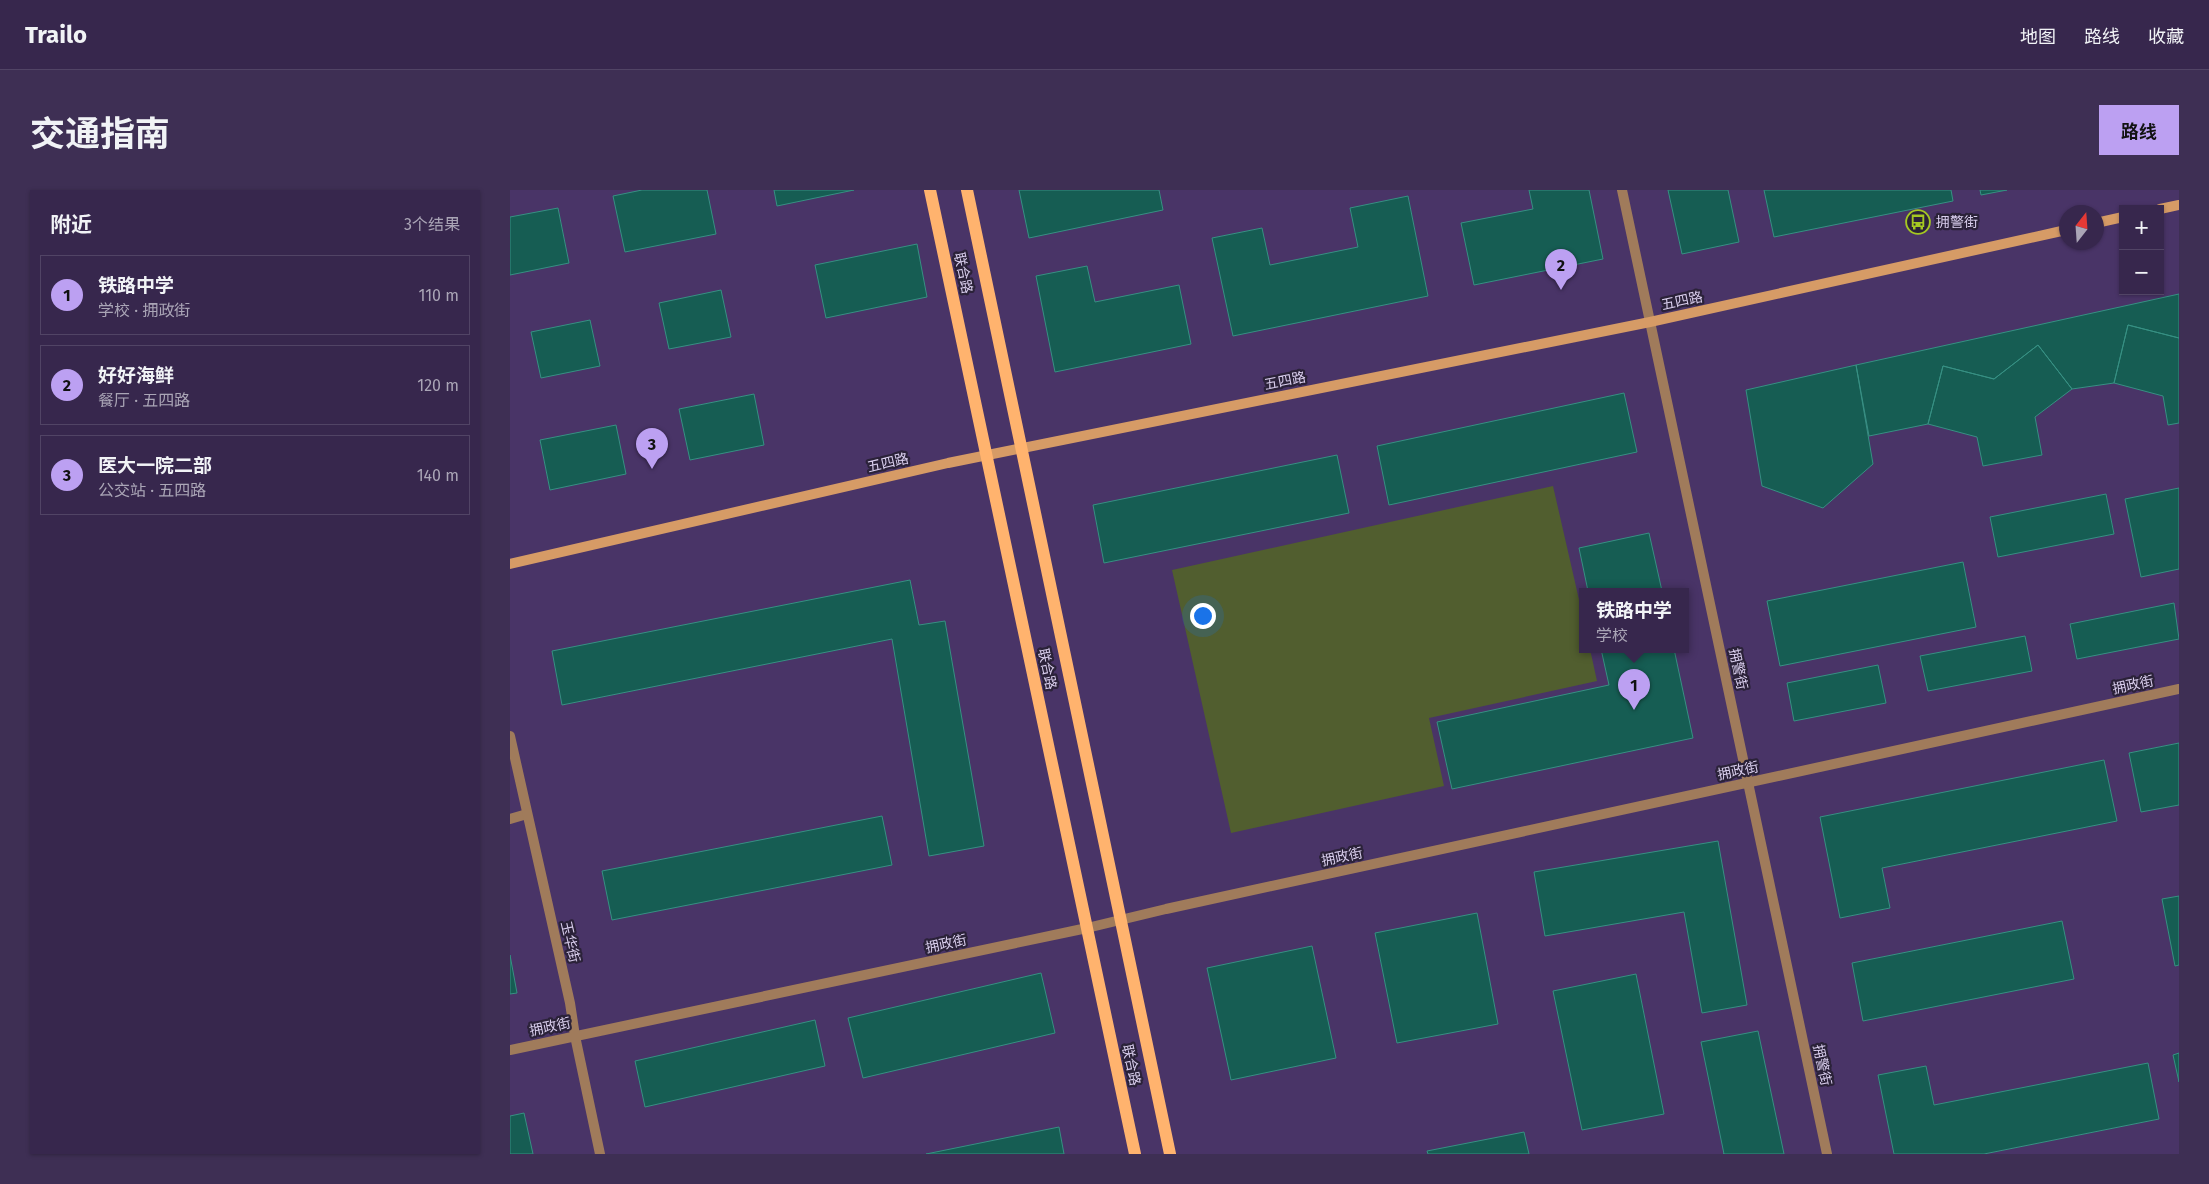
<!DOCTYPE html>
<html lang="zh">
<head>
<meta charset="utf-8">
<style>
  body { margin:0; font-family:"Fira Sans","Noto Sans SC",sans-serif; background:#3e2f54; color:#f1f3f6 }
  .controls { position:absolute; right:15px; top:15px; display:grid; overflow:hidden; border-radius:0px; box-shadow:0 1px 4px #0004 }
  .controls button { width:45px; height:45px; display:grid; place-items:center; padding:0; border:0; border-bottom:1px solid #514465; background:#37274d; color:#f1f3f6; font:25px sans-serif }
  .compass { position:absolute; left:1549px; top:15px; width:45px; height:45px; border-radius:50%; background:#37274d; box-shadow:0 1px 4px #0004; rotate:17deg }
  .you { position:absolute; left:692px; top:425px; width:18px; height:18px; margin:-12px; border:4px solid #fff; border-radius:50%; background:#1a73e8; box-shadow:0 0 0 8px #1a73e833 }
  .badge { display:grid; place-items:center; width:32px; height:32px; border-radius:50%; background:#bca0f2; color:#111; font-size:16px; font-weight:700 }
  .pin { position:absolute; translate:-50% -41px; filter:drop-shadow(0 1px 2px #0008) }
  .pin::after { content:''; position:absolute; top:26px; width:18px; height:15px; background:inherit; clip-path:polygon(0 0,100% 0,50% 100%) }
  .popup { position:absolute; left:1069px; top:398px; width:110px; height:65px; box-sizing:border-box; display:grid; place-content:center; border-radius:0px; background:#37274d; filter:drop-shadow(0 1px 4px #0005); font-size:16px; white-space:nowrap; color:#aaa5b6 }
  .popup b { font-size:19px; color:#f1f3f6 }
  .popup::after { content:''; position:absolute; left:50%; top:100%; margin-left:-10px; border:10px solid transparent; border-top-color:#37274d }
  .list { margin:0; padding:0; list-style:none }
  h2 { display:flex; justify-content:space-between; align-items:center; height:65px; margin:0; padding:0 20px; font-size:21px }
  h2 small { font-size:16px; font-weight:400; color:#aaa5b6 }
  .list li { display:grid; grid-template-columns:32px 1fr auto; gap:15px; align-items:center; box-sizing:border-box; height:80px; margin:0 10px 10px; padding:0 10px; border:1px solid #514465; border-radius:0px }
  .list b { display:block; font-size:19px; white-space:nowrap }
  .list p { margin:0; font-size:16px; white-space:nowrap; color:#aaa5b6 }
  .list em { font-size:16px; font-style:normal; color:#aaa5b6 }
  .map { position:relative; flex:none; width:1669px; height:964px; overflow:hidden; border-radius:0px }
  header { display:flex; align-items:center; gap:30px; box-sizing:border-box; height:70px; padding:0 25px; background:#37274d; border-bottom:1px solid #514465 }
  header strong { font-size:24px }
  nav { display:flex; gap:28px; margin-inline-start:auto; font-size:18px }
  .intro { display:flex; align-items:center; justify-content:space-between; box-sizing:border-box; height:120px; padding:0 30px }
  h1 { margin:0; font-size:35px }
  .button { padding:12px 22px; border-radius:0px; background:#bca0f2; color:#111; font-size:18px; font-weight:700 }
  main { display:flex; gap:30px; padding:0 30px }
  aside { flex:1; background:#37274d; border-radius:0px; box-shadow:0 1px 4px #0004 }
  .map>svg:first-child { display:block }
</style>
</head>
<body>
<header>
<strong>Trailo</strong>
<nav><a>地图</a><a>路线</a><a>收藏</a></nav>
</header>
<div class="intro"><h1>交通指南</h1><a class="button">路线</a></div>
<main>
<aside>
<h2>附近<small>3个结果</small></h2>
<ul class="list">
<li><span class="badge">1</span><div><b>铁路中学</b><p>学校 · 拥政街</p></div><em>110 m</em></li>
<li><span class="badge">2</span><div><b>好好海鲜</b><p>餐厅 · 五四路</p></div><em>120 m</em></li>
<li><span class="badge">3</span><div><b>医大一院二部</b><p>公交站 · 五四路</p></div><em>140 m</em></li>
</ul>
</aside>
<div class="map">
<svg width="1669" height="964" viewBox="0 0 1669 964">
  <rect width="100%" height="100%" fill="#493467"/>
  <path fill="#515e2f" d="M1043,296l30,131v32h7l7,32 -168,37 15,68 -213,47 -59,-263z"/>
  <path fill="#165d53" stroke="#379083" d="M132,0h65l9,44 -91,18 -12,-56z
    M264,0h80l-77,16z
    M509,0h140l4,20 -134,28z
    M1019,0h60l14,69 -129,26 -13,-62 72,-14z
    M1158,0h60l11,52 -57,12z
    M1254,0h187l2,11 -179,36z
    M1470,0h27l-26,5z
    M898,6l20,100 -195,40 -21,-98 50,-10 8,37 88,-18 -8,-39z
    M48,18l11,55 -59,12v-58z
    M407,54l10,53 -101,21 -11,-53z
    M577,76l8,36 84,-17 12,59 -136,28 -19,-96z
    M211,100l10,47 -62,12 -10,-46z
    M1669,104v44l-51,-13 -14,58 -42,6 -34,-44 -44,34 -51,-13 -15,58 -59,12 -13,-71z
    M80,130l10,46 -59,12 -10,-46z
    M1618,135l51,13v85l-11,2 -5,-29 -49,-13z
    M1528,155l34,44 -37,28 7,38 -59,11 -6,-29 -49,-13 15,-58 51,13z
    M1346,175l17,99 -50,44 -61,-22 -16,-96z
    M1114,203l13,59 -248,53 -12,-59z
    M244,204l10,51 -74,15 -11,-51z
    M106,235l10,49 -76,16 -10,-50z
    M827,265l12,58 -245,50 -11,-58z
    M1669,298v81l-38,8 -16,-78z
    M1596,304l8,40 -116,23 -8,-40z
    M1139,343l13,58h-74l-9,-43z
    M1453,372l13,65 -196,39 -13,-65z
    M400,390l9,45 26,-4 39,225 -55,10 -37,-217 -330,66 -10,-54z
    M1664,413l5,36 -102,20 -7,-35z
    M1515,446l7,35 -104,20 -8,-35z
    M1091,459h73l19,89 -241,51 -15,-67 172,-37z
    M1368,475l8,38 -92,18 -7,-38z
    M1669,553v62l-38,7 -12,-59z
    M1594,570l13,61 -235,47 8,40 -50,10 -20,-101z
    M372,626l10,49 -280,55 -10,-49z
    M1208,651l29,164 -45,8 -18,-101 -139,24 -11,-64z
    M1669,706v69l-4,1 -13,-67z
    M967,723l21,111 -101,19 -22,-110z
    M1552,731l12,58 -211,42 -11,-58z
    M802,756l24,112 -105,22 -24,-112z
    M0,765l7,38 -7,1z
    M531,783l14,60 -192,45 -15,-60z
    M1126,784l28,140 -82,16 -29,-139z
    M305,830l10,46 -180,41 -10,-46z
    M1248,841l26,123h-61h1l-23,-112z
    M1669,863v29l-6,-27z
    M1638,873l11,56 -175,35h-90l-16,-79 48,-9 8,39z
    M14,923l9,41h-23v-38z
    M549,937l5,27h-138z
    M1014,942l5,22h-101l-1,-3z"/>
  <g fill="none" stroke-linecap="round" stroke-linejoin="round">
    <path stroke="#a07b5b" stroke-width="10" d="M0,629l17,-5"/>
    <path stroke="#a07b5b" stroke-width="10" d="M1112,0l205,964
      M0,546l60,267 5,33 25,118
      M0,860l577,-122 79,-19 1013,-220"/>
    <path stroke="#d69b66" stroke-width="10" d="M1650,19l19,-4
      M1586,33l27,-6
      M0,374l438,-101 702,-141 416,-92"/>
    <path stroke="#ffb36e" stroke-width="12" d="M420,0l205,964
      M457,0l203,964"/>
  </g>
  <defs>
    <g id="bus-ring" transform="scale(1.25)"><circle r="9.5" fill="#2b2239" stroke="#a5c822" stroke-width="1.5"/><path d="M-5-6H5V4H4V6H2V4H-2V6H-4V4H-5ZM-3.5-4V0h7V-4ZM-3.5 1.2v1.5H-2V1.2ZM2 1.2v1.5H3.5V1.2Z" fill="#a5c822"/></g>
  </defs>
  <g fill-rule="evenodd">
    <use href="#bus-ring" x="1408" y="32"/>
  </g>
  <g text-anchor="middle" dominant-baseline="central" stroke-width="4.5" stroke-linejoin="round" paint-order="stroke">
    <g font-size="14" fill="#d9ceed" stroke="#2b2239" text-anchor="start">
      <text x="1426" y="32">拥警街</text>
    </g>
    <g font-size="14" fill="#d9ceed" stroke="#2b2239">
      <text transform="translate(453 83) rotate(78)">联合路</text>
      <text transform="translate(1172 111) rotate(-12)">五四路</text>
      <text transform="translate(775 191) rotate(-11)">五四路</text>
      <text transform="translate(378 273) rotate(-13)">五四路</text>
      <text transform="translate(537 479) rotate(78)">联合路</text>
      <text transform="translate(1228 479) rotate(78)">拥警街</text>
      <text transform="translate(1623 495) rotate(-12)">拥政街</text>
      <text transform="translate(1228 581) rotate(-12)">拥政街</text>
      <text transform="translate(832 667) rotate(-12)">拥政街</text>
      <text transform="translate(60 752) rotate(77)">玉华街</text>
      <text transform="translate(436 754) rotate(-12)">拥政街</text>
      <text transform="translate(40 837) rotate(-12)">拥政街</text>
      <text transform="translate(621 875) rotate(78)">联合路</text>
      <text transform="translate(1312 875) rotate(78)">拥警街</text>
    </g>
  </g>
</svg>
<div class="controls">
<button>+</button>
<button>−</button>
</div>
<svg class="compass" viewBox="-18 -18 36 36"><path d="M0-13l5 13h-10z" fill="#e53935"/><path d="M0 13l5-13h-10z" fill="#aaa5b6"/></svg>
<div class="you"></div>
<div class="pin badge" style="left:1124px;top:520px">1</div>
<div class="popup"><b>铁路中学</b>学校</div>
<div class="pin badge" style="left:1051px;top:100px">2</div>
<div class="pin badge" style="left:142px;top:279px">3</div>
</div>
</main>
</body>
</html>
